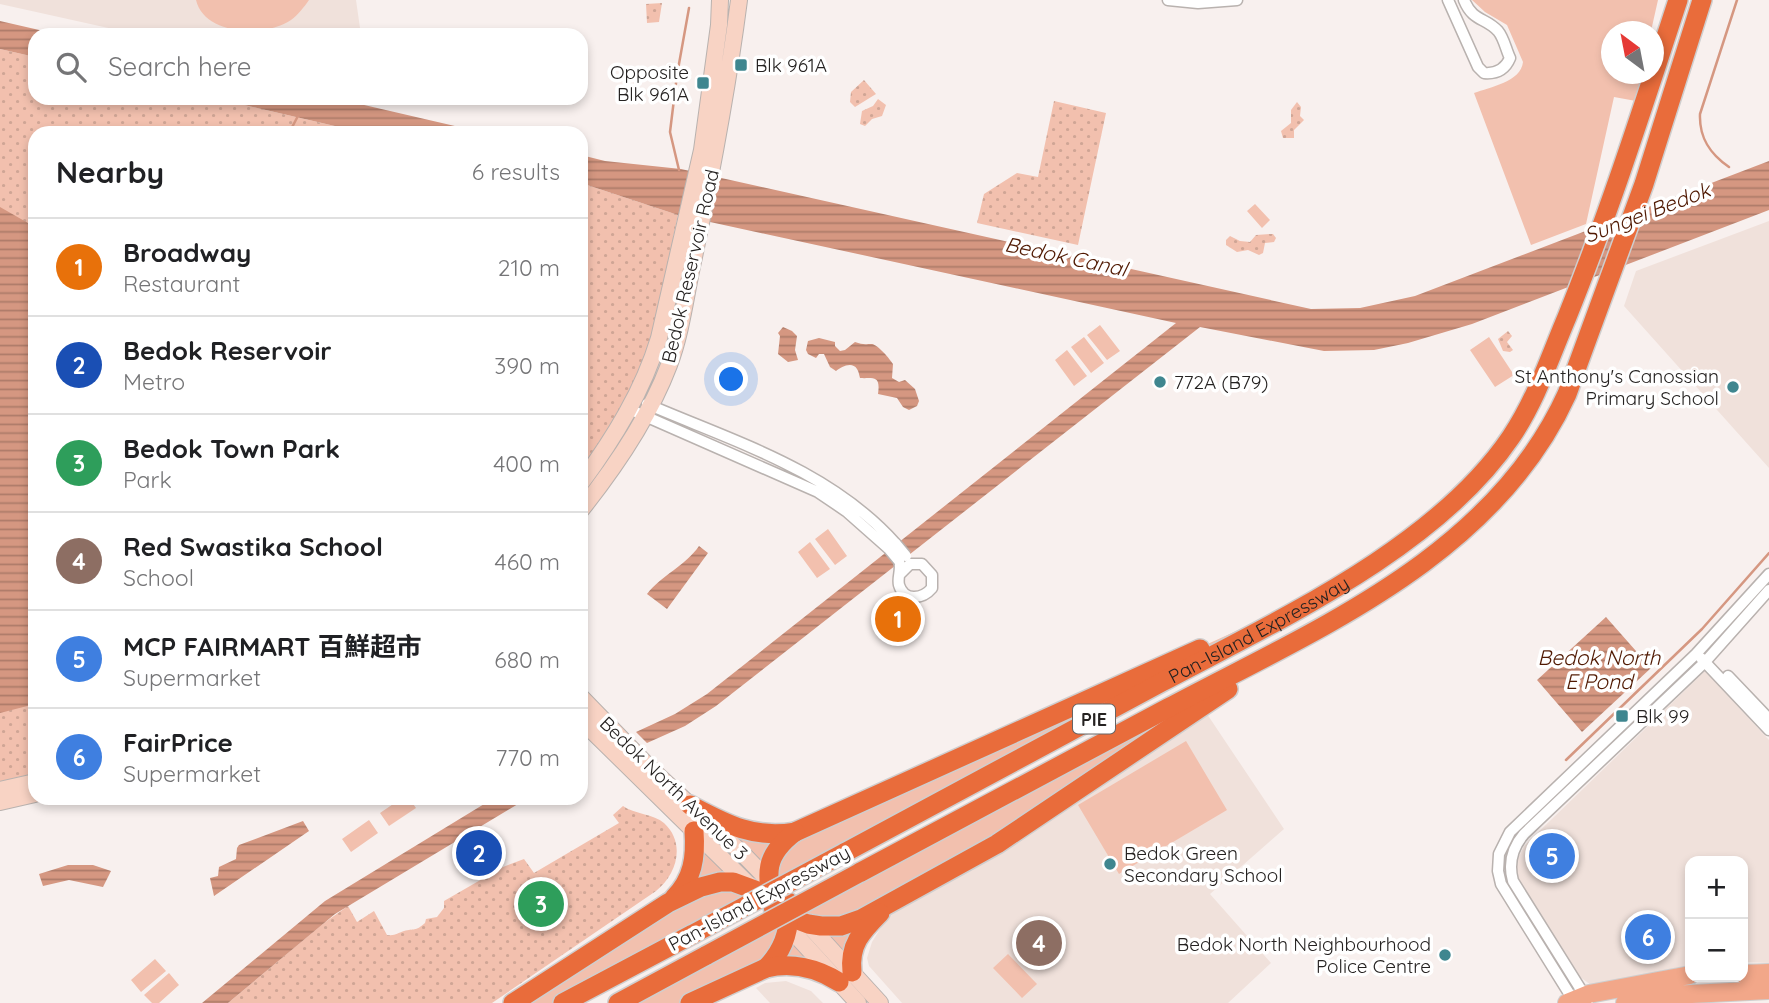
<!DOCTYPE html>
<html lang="en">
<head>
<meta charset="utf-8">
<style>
  body { margin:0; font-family:Quicksand,"Noto Sans SC",sans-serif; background:#f2f2f2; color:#202124 }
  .controls { position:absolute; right:21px; bottom:21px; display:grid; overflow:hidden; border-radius:14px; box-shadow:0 4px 10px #0003 }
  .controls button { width:63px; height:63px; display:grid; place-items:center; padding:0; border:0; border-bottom:2px solid #e0e0e0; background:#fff; color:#202124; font:35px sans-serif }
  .compass { position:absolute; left:1601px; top:21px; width:63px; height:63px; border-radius:50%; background:#fff; box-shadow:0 4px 10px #0003; rotate:328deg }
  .you { position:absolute; left:732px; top:380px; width:24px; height:24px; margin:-18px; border:5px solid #fff; border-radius:50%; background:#1a73e8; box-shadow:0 0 0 10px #1a73e833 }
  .badge { display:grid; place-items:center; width:46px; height:46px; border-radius:50%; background:#d93025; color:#fff; font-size:23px; font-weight:700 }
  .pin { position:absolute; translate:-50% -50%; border:4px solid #fff; box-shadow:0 2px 7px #0006 }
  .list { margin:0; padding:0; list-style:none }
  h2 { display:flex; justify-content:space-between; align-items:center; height:91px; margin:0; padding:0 28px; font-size:30px }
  h2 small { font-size:23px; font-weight:400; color:#757577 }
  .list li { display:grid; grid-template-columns:46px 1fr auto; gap:21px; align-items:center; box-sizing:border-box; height:98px; padding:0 28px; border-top:2px solid #e0e0e0 }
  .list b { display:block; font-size:26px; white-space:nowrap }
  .list p { margin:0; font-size:23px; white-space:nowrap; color:#757577 }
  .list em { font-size:23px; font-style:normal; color:#757577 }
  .icon { flex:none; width:38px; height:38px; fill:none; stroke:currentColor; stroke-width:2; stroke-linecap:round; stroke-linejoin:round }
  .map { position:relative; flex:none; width:1769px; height:1003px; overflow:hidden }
  .search { position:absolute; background:#fff; box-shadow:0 4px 10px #0003; left:28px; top:28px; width:560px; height:77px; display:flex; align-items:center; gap:18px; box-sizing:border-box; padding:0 24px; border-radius:21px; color:#757577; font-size:26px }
  .panel { position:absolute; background:#fff; box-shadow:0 4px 10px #0003; left:28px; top:126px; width:560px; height:679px; border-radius:21px }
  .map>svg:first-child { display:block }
</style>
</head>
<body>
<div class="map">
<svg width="1769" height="1003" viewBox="0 0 1769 1003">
  <defs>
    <pattern id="park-dots" width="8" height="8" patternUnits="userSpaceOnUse" patternTransform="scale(1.75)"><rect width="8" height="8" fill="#f2c0ae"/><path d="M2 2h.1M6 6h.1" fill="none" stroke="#cfa595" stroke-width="1.8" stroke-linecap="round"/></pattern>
    <pattern id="water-rules" width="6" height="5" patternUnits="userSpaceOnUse" patternTransform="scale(1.75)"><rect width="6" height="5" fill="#d59781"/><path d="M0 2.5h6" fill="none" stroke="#ad7b69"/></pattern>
  </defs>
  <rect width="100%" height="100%" fill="#f8f0ee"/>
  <path fill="#f0e1db" d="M0,0h356l5,35h-221l-140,-31z
    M1769,221v247l-145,-162 12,-35z
    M1705,671l64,69v223l-26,-1v-101h-53v104l-99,20 -11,-8 -60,-94 -5,-19 9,-18z
    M1207,714l77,115 -74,65 61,69 -43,40h-326l-33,-37 -2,-8 5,-16 13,-21 11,-10 131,-77z
    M786,981l25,10 12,12h-53l-14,-15 9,-5z"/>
  <path fill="#f2c0ae" d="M196,0h113c-5,7 -11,15 -18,20 -26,18 -87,15 -95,-20z
    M1472,0h186l-7,31 -39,1v42h30l-6,27 -22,-4 -28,127 -55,21 -57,-152c16,-6 47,-11 49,-31l-16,-37 -22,-13z
    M1255,204l15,16 -8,8 -15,-17z
    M1100,325l20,26 -13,9 -20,-25z
    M1084,337l20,26 -13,10 -20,-26z
    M1489,337l25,38 -19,12 -25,-37z
    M1067,350l20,26 -13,10 -19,-26z
    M828,529l19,27 -12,9 -20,-26z
    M810,542l20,27 -13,9 -19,-26z
    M1340,584l-557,301 -15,-5 -52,-61 77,13z
    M1258,662l-371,244 -37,55 -49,-56z
    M1186,741l41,69 -108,64 -41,-69z
    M402,798h7l7,10 -27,18 -9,-13z
    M369,820l9,13 -27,19 -9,-13z
    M694,831l54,64 -183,108h-51l165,-110z
    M771,921l67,61 -42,-16 -106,37h-72z
    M1008,954l29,30 -15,14 -29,-30z
    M155,959l11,12 -25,21 -10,-12z
    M169,973l10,12 -20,18h-7l-8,-8z"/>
  <path fill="url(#park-dots)" d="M662,3l-3,19 -12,1 -1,-19z
    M0,49l35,8v41h179l151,35h-330v642l-35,8z
    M864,80l12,14 -21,13 -5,-5 1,-10z
    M878,99l8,6 -4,11 -10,3 -7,7 -5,-2 2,-13 11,-5z
    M1054,101l52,12 -28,132 -101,-22 7,-29 33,-21 21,4z
    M1297,102l4,5 -1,9 4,4 -10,10v8h-11l-2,-7 10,-8v-13z
    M581,183l97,32 -5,23 5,1 -22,98 -24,59 -51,76z
    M1270,234h3l3,4 -2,4 -9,1 -2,10 -4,2 -11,-5 -11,2 -11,-7v-5l4,-4 10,5 10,1 6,-7z
    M1508,331l4,5 -5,6 6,8 -3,2 -7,-1 -5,-12z
    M623,806c11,8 31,8 41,17 22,20 13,52 -8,68l-164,112h-264l96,-80 24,-17 9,16 17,-11 13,24c9,1 10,-2 17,-4 10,-3 11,1 21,-8l1,-4 11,-2 7,-9v-7l59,-34 21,-8 10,14 85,-50 -6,-8z"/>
  <path fill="url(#water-rules)" d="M0,21l61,14h-26v22l-35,-8z
    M214,98h120l151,35h-120z
    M581,155l24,6 76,8 630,140 49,-1 55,-12 354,-135v49l-297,114 -64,19 -34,7 -50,1 -124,-24 -484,379 -31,20 -38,17 -11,-11 39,-18 32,-20 469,-371 -498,-108 -97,-32z
    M0,207l35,20v477l-35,9z
    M783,327l9,4 5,5 -2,14 3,10 -10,2 -10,-8 2,-18 -2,-3z
    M819,338l16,4v4l5,5 5,-1 10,-8c8,3 10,2 17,2 6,1 18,15 21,20l-1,14 7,4 6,-2 10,9 4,12 -2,5 -8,4 -6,-3 -6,-9 -19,-4c3,-20 -6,-15 -18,-16 -1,-3 -1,-6 -3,-9 -5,-8 -16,-2 -21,2l-6,-4 -6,-13h-5l-3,4 -8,-4 -2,-4 2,-9z
    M699,546l9,7 -41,56 -20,-15c15,-19 38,-28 52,-48z
    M1606,617l45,51 -69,64 -45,-52z
    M494,798h34l-193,116 -107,89h-26l123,-102z
    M303,821l6,10 -95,65 -4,-18 8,-2 1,-9 17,-8 1,-11 2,-3z
    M68,865h25l18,6 -8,16 -34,-7 -26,6 -4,-12z"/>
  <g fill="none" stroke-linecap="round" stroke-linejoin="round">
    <path stroke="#d59781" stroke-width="2.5" d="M289,133l10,-19
      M1729,167c-19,-13 -30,-29 -29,-53l37,-114
      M679,170l-9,-38 7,-57 12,-67
      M1566,760l136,-131 67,-76"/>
    <g stroke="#b9b2af" stroke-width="13">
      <path id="street" d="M1168,0l30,3 39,-3
        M1448,0l30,67 6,6c12,1 21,-3 26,-15 -4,-8 -6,-20 -12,-27 -13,-14 -25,-9 -34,-31
        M647,404c88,38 183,66 249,140
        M629,409l189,83 28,19 43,38
        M899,561c3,9 -2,16 0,24 5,17 24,14 33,3v-13l-10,-11h-12l-10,10
        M1701,658l68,72
        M1728,676l41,43
        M1588,1001l-75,-120c-5,-18 -1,-33 11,-47l181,-172 64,-72
        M1575,1003l-74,-119 -3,-13 1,-17 11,-22 186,-178 73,-80"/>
    </g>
    <g stroke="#b9b2af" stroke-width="18">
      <path id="secondary" d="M581,483c33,-45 62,-92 78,-145l43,-188 17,-125 1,-25
        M581,510c35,-44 68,-92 88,-145 13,-34 17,-73 25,-108 18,-86 34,-171 45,-257
        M581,697l69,71 93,86 31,32
        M581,720l170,167
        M0,790l35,-8
        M0,802l35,-8
        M781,919l77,84
        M805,921l75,82"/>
    </g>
    <g stroke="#cfcece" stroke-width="20">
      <path id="primary" d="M1743,974l26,-1
        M1567,1003l22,-9 101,-19
        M1625,1003l47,-8 97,-5"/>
    </g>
    <g stroke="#cfcece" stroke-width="22">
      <g id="highway">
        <path d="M690,805c36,19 63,34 105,27l405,-183"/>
        <path d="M795,832c-33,25 -28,43 -21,79l34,13 13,2h20l20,-7 136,-75 231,-155"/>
        <path id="s1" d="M844,853c106,-57 212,-114 318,-171 116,-62 274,-134 349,-245 25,-37 39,-80 56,-120 42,-104 76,-210 111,-317"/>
        <path d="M859,873c103,-55 206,-110 309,-165 148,-79 325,-151 399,-314l77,-210 58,-184"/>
        <path d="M674,898c19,-19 22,-41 20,-67"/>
        <path d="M852,972c-3,-27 9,-40 28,-59"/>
        <path d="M513,1003l155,-100 33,-16 19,-5h13l55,20c3,25 -3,47 -22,66"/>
        <path d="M563,1003l130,-69"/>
        <path d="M618,1003l89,-48"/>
        <path d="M690,1003l76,-35c25,-6 51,0 73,14"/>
      </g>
    </g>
    <use href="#street" stroke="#fff" stroke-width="10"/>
    <use href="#secondary" stroke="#f8d3c4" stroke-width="16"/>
    <use href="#primary" stroke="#f2a789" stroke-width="18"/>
    <use href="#highway" stroke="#e96c3b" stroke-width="19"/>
    <g stroke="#b9b2af" stroke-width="13" stroke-linecap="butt">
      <path id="street-bridge" d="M896,544l10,12
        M889,549l10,12"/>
    </g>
    <g stroke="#cfcece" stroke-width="22" stroke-linecap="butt">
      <path id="highway-bridge" d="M693,934l151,-81
        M707,955l152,-82"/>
    </g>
    <use href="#street-bridge" stroke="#fff" stroke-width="10"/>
    <use href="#highway-bridge" stroke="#e96c3b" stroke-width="19"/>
  </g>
  <g fill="#3f868f" stroke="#fff" stroke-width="2.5">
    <rect x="734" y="58" width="14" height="14" rx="3.5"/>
    <rect x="696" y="76" width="14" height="14" rx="3.5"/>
    <circle cx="1160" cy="382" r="7"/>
    <circle cx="1733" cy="387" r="7"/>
    <rect x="1615" y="709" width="14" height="14" rx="3.5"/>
    <circle cx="1110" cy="864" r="7"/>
    <circle cx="1445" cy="955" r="7"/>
  </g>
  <g text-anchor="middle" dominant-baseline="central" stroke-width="7" stroke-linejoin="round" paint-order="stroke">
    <rect fill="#fff" stroke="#666464" stroke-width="2" x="1073" y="704.5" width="42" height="29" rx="5"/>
    <g font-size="18" font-weight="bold" fill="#252221">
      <text x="1094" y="719">PIE</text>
    </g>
    <g font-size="19" fill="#252221" stroke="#fff" text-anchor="start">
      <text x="755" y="65">Blk 961A</text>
      <text x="689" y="72" text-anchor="end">Opposite<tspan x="689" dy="22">Blk 961A</tspan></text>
      <text x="1719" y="376" text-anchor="end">St Anthony's Canossian<tspan x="1719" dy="22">Primary School</tspan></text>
      <text x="1174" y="382">772A (B79)</text>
      <text x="1636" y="716">Blk 99</text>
      <text x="1124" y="853">Bedok Green<tspan x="1124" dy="22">Secondary School</tspan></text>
      <text x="1431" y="944" text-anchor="end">Bedok North Neighbourhood<tspan x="1431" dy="22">Police Centre</tspan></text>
    </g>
    <g font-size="19" fill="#252221" stroke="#fff">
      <text transform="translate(690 266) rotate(-77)">Bedok Reservoir Road</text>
      <text stroke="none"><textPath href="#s1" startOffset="471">Pan-Island Expressway</textPath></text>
      <text transform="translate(674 788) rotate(44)">Bedok North Avenue 3</text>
      <text transform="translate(759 898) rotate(-28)">Pan-Island Expressway</text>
    </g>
    <g font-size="21" font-style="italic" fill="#501902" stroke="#fff">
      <text transform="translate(1647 212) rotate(-21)">Sungei Bedok</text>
      <text transform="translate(1066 256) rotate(12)">Bedok Canal</text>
      <text x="1599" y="657">Bedok North<tspan x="1599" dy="24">E Pond</tspan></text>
    </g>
  </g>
</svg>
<div class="controls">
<button>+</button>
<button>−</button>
</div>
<svg class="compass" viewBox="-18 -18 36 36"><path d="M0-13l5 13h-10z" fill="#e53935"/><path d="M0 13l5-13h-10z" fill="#757577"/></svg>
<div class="you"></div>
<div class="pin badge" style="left:898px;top:619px;background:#e8710a">1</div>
<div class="pin badge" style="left:479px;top:853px;background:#1a4fb4">2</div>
<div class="pin badge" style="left:541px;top:904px;background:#2e9e5b">3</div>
<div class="pin badge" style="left:1039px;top:943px;background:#8d6e63">4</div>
<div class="pin badge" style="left:1552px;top:856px;background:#3f7fe0">5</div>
<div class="pin badge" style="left:1648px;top:937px;background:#3f7fe0">6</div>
<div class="search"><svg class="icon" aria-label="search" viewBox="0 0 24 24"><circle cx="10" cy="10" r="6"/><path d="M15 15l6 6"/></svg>Search here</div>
<section class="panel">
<h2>Nearby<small>6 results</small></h2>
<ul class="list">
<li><span class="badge" style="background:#e8710a">1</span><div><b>Broadway</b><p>Restaurant</p></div><em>210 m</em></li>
<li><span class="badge" style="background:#1a4fb4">2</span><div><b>Bedok Reservoir</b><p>Metro</p></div><em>390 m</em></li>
<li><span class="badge" style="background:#2e9e5b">3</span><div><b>Bedok Town Park</b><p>Park</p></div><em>400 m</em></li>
<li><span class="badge" style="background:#8d6e63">4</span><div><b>Red Swastika School</b><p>School</p></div><em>460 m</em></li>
<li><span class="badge" style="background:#3f7fe0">5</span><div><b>MCP FAIRMART 百鮮超市</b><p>Supermarket</p></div><em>680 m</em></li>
<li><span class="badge" style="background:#3f7fe0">6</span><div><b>FairPrice</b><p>Supermarket</p></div><em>770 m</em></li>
</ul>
</section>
</div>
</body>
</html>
